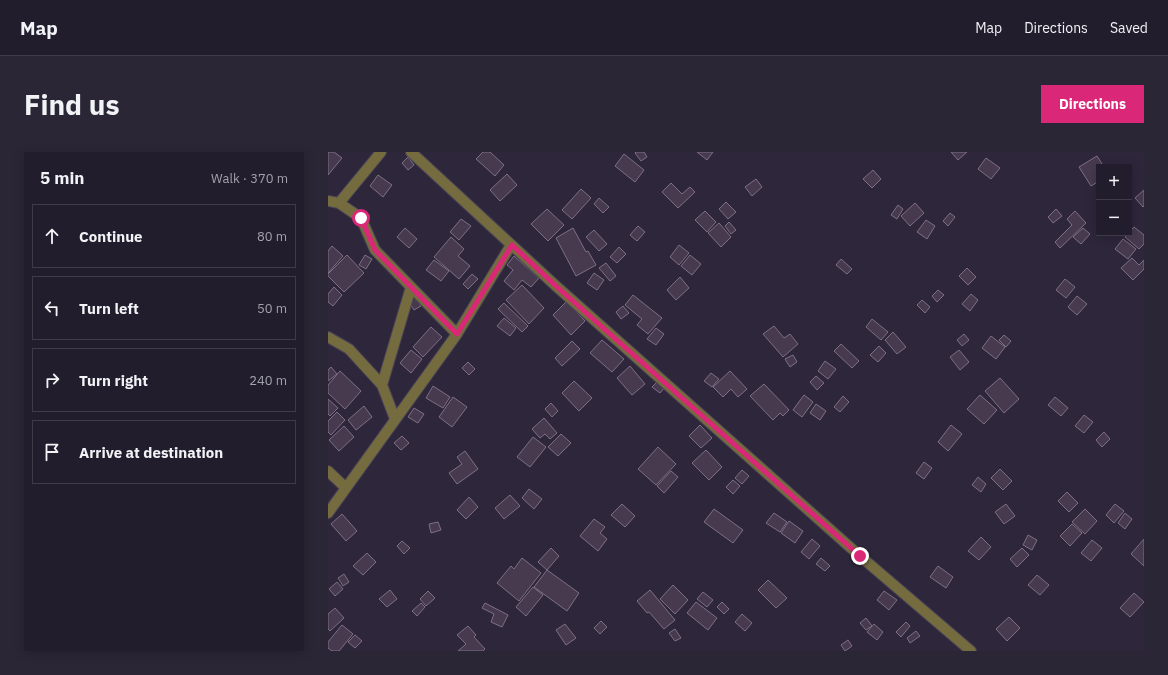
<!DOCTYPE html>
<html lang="en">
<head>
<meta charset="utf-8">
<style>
  body { margin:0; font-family:"IBM Plex Sans",sans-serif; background:#2a2635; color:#f1f3f6 }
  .controls { position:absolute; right:12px; top:12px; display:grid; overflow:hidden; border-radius:0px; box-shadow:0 2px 10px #0003 }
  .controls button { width:36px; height:36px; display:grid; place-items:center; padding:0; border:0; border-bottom:1px solid #3f3b49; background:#221d2d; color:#f1f3f6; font:20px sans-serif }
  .stop { position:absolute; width:12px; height:12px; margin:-9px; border:3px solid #db2777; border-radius:50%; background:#fff }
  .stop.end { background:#db2777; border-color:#fff; box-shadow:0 1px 4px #0008 }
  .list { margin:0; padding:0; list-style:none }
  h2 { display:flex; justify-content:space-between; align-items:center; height:52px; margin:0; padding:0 16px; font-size:17px }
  h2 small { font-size:13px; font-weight:400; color:#a2a2aa }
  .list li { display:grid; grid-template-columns:26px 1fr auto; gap:12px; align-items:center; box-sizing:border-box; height:64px; margin:0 8px 8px; padding:0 8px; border:1px solid #3f3b49; border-radius:0px }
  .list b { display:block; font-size:15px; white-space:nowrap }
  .list em { font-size:13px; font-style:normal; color:#a2a2aa }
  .icon { flex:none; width:22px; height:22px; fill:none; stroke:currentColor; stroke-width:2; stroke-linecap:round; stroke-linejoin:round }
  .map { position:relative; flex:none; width:816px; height:499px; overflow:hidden; border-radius:0px }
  header { display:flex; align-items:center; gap:24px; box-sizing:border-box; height:56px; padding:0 20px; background:#221d2d; border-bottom:1px solid #3f3b49 }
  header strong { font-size:19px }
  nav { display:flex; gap:22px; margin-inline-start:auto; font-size:14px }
  .intro { display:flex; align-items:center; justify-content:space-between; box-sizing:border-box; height:96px; padding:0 24px }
  h1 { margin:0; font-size:28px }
  .button { padding:10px 18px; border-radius:0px; background:#db2777; color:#fff; font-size:14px; font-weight:700 }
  main { display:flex; gap:24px; padding:0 24px }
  aside { flex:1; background:#221d2d; border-radius:0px; box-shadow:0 2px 10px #0003 }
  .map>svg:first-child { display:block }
</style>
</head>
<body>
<header>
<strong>Map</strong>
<nav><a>Map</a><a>Directions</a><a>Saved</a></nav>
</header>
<div class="intro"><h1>Find us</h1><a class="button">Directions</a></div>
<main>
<aside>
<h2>5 min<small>Walk · 370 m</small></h2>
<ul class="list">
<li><svg class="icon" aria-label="ahead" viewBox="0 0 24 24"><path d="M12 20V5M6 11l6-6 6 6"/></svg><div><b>Continue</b></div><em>80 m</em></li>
<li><svg class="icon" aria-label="left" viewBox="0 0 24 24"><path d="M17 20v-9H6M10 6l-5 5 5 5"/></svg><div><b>Turn left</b></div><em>50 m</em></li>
<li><svg class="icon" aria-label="right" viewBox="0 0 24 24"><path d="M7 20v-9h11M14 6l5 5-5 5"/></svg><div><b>Turn right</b></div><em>240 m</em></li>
<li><svg class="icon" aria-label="arrive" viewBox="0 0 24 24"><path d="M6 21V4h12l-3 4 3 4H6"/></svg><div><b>Arrive at destination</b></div></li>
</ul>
</aside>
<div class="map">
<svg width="816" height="499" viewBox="0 0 816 499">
  <rect width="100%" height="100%" fill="#2e273c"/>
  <path fill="#473a4e" stroke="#7e6f86" d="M0,0h6l8,6 -14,17z
    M155,0h7l14,13 -9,11 -19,-17z
    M308,0h8l3,5 -6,4 -6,-8z
    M369,0h16l-6,8z
    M623,0h16l-9,8z
    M296,2l20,16 -9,12 -20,-16z
    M769,4l7,11h-5v14l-8,5 -12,-19z
    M80,5l6,8 -6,5 -6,-7z
    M658,6l14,10 -9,11 -13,-10z
    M545,18l8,9 -9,9 -9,-9z
    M179,22l10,11 -17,16 -10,-11z
    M50,23l14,10 -9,12 -13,-11z
    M428,27l6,8 -10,9 -7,-9z
    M343,31l11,11 8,-7 5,5 -17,16 -16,-16z
    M253,37l10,9 -19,21 -10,-9z
    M816,38v16l-1,1 -8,-9z
    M271,46l10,9 -6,6 -9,-9z
    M398,50l10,10 -8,7 -9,-10z
    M587,51l9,10 -14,13 -9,-10z
    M570,53l5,4 -6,10 -6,-4z
    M219,57l17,16 -16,16 -17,-17z
    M728,57l6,7 -9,7 -5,-6z
    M377,59l11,11 -9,10 -12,-12z
    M747,59l11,12 -26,25 -5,-6 17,-17 -5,-6z
    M622,61l5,4 -7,9 -5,-5z
    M133,67l10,7 -12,14 -9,-8z
    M598,68l9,6 -8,13 -10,-7z
    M401,70l7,8 -5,4 -6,-8z
    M391,71l12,14 -10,10 -13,-14z
    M310,74l7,6 -8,9 -7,-6z
    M806,75l10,8v9l-5,5 -14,-12z
    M77,76l12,11 -8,9 -12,-11z
    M245,76l13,24 2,-1 8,14 -20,11 -20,-38z
    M755,76l7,6 -9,10 -8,-7z
    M266,78l13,14 -8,7 -13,-14z
    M123,85l13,12 -6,7 12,10 -11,13 -25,-22z
    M795,87l13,10 -8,10 -13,-10z
    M351,93l10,8 -10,12 -9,-8z
    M4,94l11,10 -15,17v-22z
    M291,95l7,7 -9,9 -7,-6z
    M19,103l17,18 -20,19 -16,-16v-2z
    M37,103l7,4 -6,10 -7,-4z
    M362,103l11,9 -9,11 -11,-9z
    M186,104l25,22 -8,9 -9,-7 -8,10 -10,-9 9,-11 -6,-5z
    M804,106l7,7 5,-5v9l-11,11 -12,-12z
    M513,107l11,10 -5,5 -11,-9z
    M106,108l15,11 -8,10 -15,-11z
    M278,111l10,13 -6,5 -11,-13z
    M639,116l9,9 -8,8 -9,-9z
    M266,121l10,7 -7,10 -10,-7z
    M144,122l6,5 -10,10 -5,-5z
    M352,125l9,11 -13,12 -9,-10z
    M737,127l10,8 -9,11 -10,-8z
    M194,133l22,23 -15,16 -23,-24z
    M6,135l8,8 -9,11 -5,-4v-8z
    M610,138l6,5 -7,7 -5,-6z
    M84,139l9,15 -7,4 -9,-14z
    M643,142l7,6 -8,11 -8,-7z
    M305,143l29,23 -14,16 -11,-9 5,-6 -17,-14z
    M749,144l10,8 -10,11 -9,-8z
    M594,148l8,7 -5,6 -8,-8z
    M239,149l18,20 -14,14 -18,-20z
    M176,151l24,23 -6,6 -24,-23z
    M295,154l6,7 -8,6 -5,-7z
    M176,166l12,10 -6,8 -13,-10z
    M544,167l16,13 -7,8 -15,-13z
    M446,174l10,12 6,-4 8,10 -15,13 -20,-23z
    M103,175l11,10 -19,20 -10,-10z
    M328,176l8,6 -8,11 -9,-6z
    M565,180l13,15 -9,7 -12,-14z
    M636,182l5,6 -7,6 -5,-6z
    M676,183l7,6 -5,6 -7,-7z
    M663,184l14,11 -9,12 -14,-11z
    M274,188l22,19 -12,13 -22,-19z
    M244,189l8,8 -18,17 -7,-8z
    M513,192l18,17 -7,7 -18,-17z
    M551,194l7,7 -8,9 -8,-7z
    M83,198l11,9 -11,14 -11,-10z
    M631,198l10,12 -9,8 -10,-13z
    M465,203l4,7 -7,5 -5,-8z
    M497,209l11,8 -8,10 -10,-8z
    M140,210l7,7 -6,6 -7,-7z
    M302,214l15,18 -13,11 -15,-17z
    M3,215l6,7 -9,7v-11z
    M12,219l21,20 -16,18 -17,-16v-8z
    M402,219l17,18 -9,8 -7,-8 -8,8 -10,-10z
    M383,221l8,6 -7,8 -8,-6z
    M488,224l8,7 -7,7 -7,-8z
    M672,226l19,21 -15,14 -19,-22z
    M331,228l7,6 -6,7 -8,-6z
    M246,229l18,17 -13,13 -17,-18z
    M436,232l25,26 -6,6 -3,-3 -7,7 -23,-24z
    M105,234l17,11 -7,11 -17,-10z
    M476,243l9,7 -11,15 -9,-7z
    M652,243l17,15 -13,14 -17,-15z
    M515,244l6,6 -9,10 -6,-5z
    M125,245l14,10 -15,20 -13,-10z
    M727,245l13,11 -7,8 -13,-11z
    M0,247l10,9 -8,8 -2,-2z
    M223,251l7,8 -6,6 -7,-8z
    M488,252l10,7 -6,9 -10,-7z
    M36,254l8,11 -16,13 -8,-10z
    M86,256l10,6 -6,9 -10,-6z
    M9,260l8,8 -14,15 -3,-3v-11z
    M756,263l9,7 -9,11 -9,-7z
    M216,266l13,15 -7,6 -5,-5 -5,4 -8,-9z
    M372,273l12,13 -11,10 -12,-12z
    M623,273l11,9 -14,17 -10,-9z
    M16,274l10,11 -15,14 -10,-11z
    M776,280l6,7 -8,8 -6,-7z
    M233,282l10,9 -13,13 -10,-9z
    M74,284l7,7 -8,7 -7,-7z
    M205,285l13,10 -16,20 -13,-10z
    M330,295l18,17 -20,21 -18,-16z
    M378,298l16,17 -13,13 -17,-17z
    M137,299l13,18 -21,15 -8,-11 13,-9 -5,-7z
    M596,310l8,6 -8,11 -8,-6z
    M672,317l12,12 -9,9 -12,-12z
    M414,318l7,6 -7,8 -7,-6z
    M343,319l7,6 -14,16 -7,-7z
    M650,325l8,7 -5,8 -9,-7z
    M405,328l7,6 -7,8 -7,-7z
    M201,337l13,10 -8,10 -12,-11z
    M739,340l11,11 -9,9 -11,-11z
    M182,343l10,11 -16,13 -9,-11z
    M141,345l9,10 -12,12 -9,-9z
    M294,352l13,12 -10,11 -14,-12z
    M678,352l9,12 -11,8 -9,-12z
    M787,352l9,7 -10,12 -8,-8z
    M386,357l29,21 -10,13 -29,-21z
    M757,357l12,12 -12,13 -13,-12z
    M446,361l13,9 -7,10 -14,-9z
    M797,361l7,6 -7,10 -7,-6z
    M14,362l15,17 -11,10 -15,-17z
    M266,367l11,8 -5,6 7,6 -9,12 -18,-15z
    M461,369l14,10 -8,12 -14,-10z
    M110,370l3,8 -10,3 -2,-9z
    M744,372l10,9 -12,13 -10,-10z
    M700,383l9,5 -5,10 -9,-5z
    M653,385l10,10 -12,13 -11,-9z
    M484,387l8,7 -11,13 -8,-7z
    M816,387v27l-13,-12z
    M764,388l10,8 -11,13 -10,-8z
    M74,389l8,7 -6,6 -7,-8z
    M223,396l8,8 -12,14 -9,-8z
    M694,396l7,7 -12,12 -7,-8z
    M39,401l9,9 -13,13 -10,-9z
    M194,406l19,15 -22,28 -22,-18 14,-17 3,3z
    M493,406l9,8 -5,5 -9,-7z
    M610,414l15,11 -7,11 -16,-11z
    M219,418l32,23 -12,18 -33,-24z
    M16,422l5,8 -6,4 -5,-8z
    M709,423l12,10 -9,10 -12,-10z
    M440,428l19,18 -11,10 -18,-18z
    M9,430l6,7 -8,7 -6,-7z
    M345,433l15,15 -13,14 -15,-15z
    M205,435l10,8 -17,21 -10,-9z
    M62,438l7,9 -10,8 -8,-8z
    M322,438l25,30 -11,9 -15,-17 -2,1 -10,-12z
    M100,439l7,7 -9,8 -6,-7z
    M556,439l13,9 -8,10 -12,-10z
    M375,440l10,8 -6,7 -10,-8z
    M806,441l10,9 -14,15 -10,-9z
    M368,450l21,16 -9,12 -21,-17z
    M394,450l7,7 -5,5 -7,-7z
    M93,451l4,4 -8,9 -5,-5z
    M157,451l23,12 -6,12 -11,-5 3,-8 -12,-6z
    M7,456l9,10 -14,13 -2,-2v-15z
    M414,462l10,9 -7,8 -10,-9z
    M681,465l11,11 -13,13 -11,-12z
    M538,466l6,8 -6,4 -6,-7z
    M273,469l6,6 -7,7 -6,-6z
    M578,470l4,4 -9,11 -5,-5z
    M237,472l11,14 -10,7 -10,-15z
    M546,472l9,8 -6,8 -10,-8z
    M14,473l11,9 -14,17h-7l-4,-3v-6z
    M140,474l8,9 -2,2 11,12 -2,2h-25l8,-7 -9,-9z
    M347,477l6,9 -6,3 -6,-8z
    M588,479l4,5 -10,7 -3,-5z
    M27,483l7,6 -7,7 -7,-6z
    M520,488l4,6 -7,5 -4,-6z"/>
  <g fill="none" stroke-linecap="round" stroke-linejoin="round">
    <g stroke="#4a4357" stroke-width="12">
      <path id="minor" d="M83,0l145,134 304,270 111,95
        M0,49l11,2 22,15 14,32 82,84
        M11,51l42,-51
        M0,185l21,12 33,36 13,34
        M54,233l29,-98
        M0,319l18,17
        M0,361l129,-179 54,-89"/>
    </g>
    <use href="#minor" stroke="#746c3e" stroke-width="10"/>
  </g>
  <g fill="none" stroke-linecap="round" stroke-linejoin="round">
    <path stroke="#db2777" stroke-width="5" d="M33,66l14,32 82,84 55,-89 44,41 304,270"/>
  </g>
</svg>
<div class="controls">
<button>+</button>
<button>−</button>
</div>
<div class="stop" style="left:33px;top:66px"></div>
<div class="stop end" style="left:532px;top:404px"></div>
</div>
</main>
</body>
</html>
